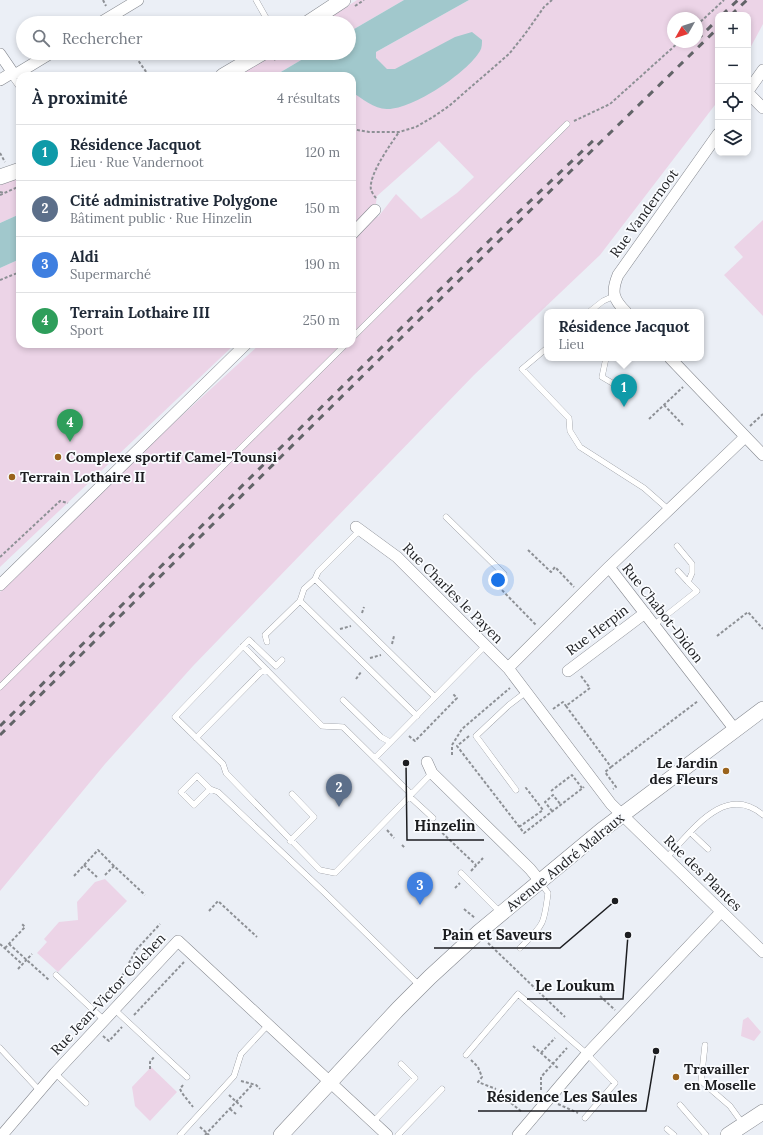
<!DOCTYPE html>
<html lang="fr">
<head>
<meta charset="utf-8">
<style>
  body { margin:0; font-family:Lora,serif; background:#f2f2f3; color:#1f2937 }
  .controls { position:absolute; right:12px; top:12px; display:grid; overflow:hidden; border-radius:8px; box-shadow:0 2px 6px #0003 }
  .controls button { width:36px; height:36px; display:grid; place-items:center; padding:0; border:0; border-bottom:1px solid #e0e1e3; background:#fff; color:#1f2937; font:20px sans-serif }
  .compass { position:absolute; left:667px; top:12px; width:36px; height:36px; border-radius:50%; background:#fff; box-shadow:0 2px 6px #0003; rotate:231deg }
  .you { position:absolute; left:498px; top:580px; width:14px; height:14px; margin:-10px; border:3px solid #fff; border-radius:50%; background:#1a73e8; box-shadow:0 0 0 6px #1a73e833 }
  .badge { display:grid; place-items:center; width:26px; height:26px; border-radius:50%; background:#9a631c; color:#fff; font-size:13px; font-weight:700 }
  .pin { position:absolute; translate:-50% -33px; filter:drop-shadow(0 1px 2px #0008) }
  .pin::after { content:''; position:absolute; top:21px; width:14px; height:12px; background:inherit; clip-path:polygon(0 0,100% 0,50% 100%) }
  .popup { position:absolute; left:544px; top:309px; width:160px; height:52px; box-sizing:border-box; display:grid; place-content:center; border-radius:8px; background:#fff; filter:drop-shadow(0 1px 3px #0005); font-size:13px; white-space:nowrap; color:#747a83 }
  .popup b { font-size:15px; color:#1f2937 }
  .popup::after { content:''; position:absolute; left:50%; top:100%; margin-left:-8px; border:8px solid transparent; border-top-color:#fff }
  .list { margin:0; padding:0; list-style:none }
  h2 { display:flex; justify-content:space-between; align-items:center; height:52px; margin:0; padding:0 16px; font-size:17px }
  h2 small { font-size:13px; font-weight:400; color:#747a83 }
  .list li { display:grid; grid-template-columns:26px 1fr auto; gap:12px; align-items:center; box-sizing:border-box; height:56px; padding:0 16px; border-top:1px solid #e0e1e3 }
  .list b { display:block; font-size:15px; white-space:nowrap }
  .list p { margin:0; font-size:13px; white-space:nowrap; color:#747a83 }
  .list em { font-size:13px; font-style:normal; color:#747a83 }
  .icon { flex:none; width:22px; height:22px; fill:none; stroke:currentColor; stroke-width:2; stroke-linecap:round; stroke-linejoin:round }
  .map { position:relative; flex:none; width:763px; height:1135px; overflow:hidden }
  .search { position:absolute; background:#fff; box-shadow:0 2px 6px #0003; left:16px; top:16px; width:340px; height:44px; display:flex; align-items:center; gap:10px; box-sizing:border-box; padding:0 14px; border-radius:22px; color:#747a83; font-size:15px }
  .panel { position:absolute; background:#fff; box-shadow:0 2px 6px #0003; left:16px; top:72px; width:340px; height:276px; border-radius:12px }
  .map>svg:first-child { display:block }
</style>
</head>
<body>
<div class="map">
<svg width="763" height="1135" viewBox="0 0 763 1135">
  <rect width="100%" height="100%" fill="#ebeff6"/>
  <path fill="#ecd4e7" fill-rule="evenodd" d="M357,0h47l-55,32v-9h-27z
    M469,0h294v24l-15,28v-37h-30v86l-118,154 -126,120 -281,291 -88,98 -105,127v-299l156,-153 104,-95h92v-99l21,-34 5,6 18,-23 25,25 36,-26 17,-16 -35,-36 -62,55 -2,14 -23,16v-150l24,-24zM673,18h24v24h-24z
    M276,53h37l-39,23h-36z
    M20,177v37l-20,9v-38z
    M763,220v96l-39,-41 19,-18 -9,-10z
    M20,259v85h215l-235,223v-299z
    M105,879l22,22 -69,71 -21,-19 10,-11 -3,-3 15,-17 19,-2 -1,-18 18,-20z
    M748,1017l13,15 -7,9 -13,-5 2,-16z
    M151,1067l26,25 -27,29 -15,-15 -3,-19z"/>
  <path fill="#a1c8cc" d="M404,0h65l-93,52v6l11,11h8l60,-32 17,-5 10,8c0,3 0,8 -2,11 -13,22 -67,58 -92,58 -12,1 -27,-11 -36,-17v-16h-78l39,-23h36v-21z
    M20,214v45l-20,9v-45z"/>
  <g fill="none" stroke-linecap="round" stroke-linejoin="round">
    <g stroke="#85888f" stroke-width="6">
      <path id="lane" d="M256,0l13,23
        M10,74l10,14
        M589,312l14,-11 11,-5
        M352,338l215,-214
        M547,348l-25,21 47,49 1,13 10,16 64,41 25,22
        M606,358l-4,19 17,10
        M446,517l58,57
        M678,571l10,11
        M315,579l3,-7 42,-42
        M654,625l43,-34 -9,-9 4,-9v-9l-15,-18
        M267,642l-2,-7 35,-34
        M243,646l79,80 21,1 68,67
        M282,660l-6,6 -27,-26 -74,77 48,47 3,9 94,97 15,3 97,-100
        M0,687l346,-343
        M343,700l38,37 9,5
        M417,716l-117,-115 4,-12 11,-10 120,118
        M196,738l65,-66 6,-2
        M375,758l110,-112
        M197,776l13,13 -16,16 -13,-13z
        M210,789l8,3 107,101 95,93
        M516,790l-40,-54 33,-31 17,-13
        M409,796l24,22
        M691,833l17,16
        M290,841l24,-24 -22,-23
        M666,858c25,-25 58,-76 97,-43
        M461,873l40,40
        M520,948c23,-23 24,-22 28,-55l-8,-11
        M56,975l48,45
        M114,1009l73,68
        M705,1045l-4,36 29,25 13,18
        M0,1048l39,42
        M466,1055l52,-61 69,60 28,29 -30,35
        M55,1073l31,30
        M680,1105l26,30
        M373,1122l42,-44 -14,-14
        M667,1129l7,6
        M180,1135l54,-59 7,-22 27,-29
        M398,1135l44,-46"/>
    </g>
    <g stroke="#85888f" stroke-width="12">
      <path id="street" d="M100,23l38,-23
        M0,54l13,19
        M0,80l10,-6 8,-1 33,-20
        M748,91l15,-21
        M748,93l15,15
        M352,234l23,-24
        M626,312c-13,-13 -15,-20 -8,-37l100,-141
        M670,358l93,97
        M356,527l41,30 111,111 103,136 152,148
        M0,585l246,-241
        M508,668l101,-101
        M568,671l77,-58
        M736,731l-127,-164 136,-130
        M427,762l5,11 98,96 9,11
        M2,1135l53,-62 123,-132 209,194
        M518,1135l69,-81 134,-142"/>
    </g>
    <g stroke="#85888f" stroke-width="16">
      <path id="secondary" d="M308,23l35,-23
        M223,76l39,-23
        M0,177l20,-7
        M281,1135l117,-126 32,-32 49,-45 123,-102 161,-121
        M728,1135l35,-23"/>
    </g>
    <path stroke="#8d9095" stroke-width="2" stroke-dasharray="3 2" stroke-linecap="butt" d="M103,0l3,6
      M355,6l9,-6
      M697,25l27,-25
      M133,53l16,23
      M274,60l11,-7
      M574,121l36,-17 69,-62
      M352,129l17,3h30l17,-5 17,-10 16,-11 60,-52 16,-20 19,-27 8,-7
      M0,153l5,9
      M0,192l4,1
      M0,195l20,-9
      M376,198c-2,-2 -4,-6 -5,-8 -3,-15 20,-46 28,-58
      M0,280l20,-8
      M664,405l19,20
      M649,419l34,-32
      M750,426l13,-12
      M528,550l23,22 4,-5 19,20
      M0,557l60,-56 8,2
      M495,583l41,42
      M362,613l2,-6
      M340,629l11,-3
      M717,636l31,-24 15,17
      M392,644l2,-8
      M370,658l11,-3
      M581,676l9,12 -24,18 45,61 -6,5 11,15 -3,2
      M356,679l5,-7
      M553,709l10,-7 3,4
      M409,736l6,5 42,-43 -5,-5
      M469,736l-12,10 67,87 60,-46
      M452,755v-10l10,-16 48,-41
      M611,767l87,-66
      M551,791l21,-16 10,13
      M552,811l-7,-9 8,-7 8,10
      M435,826l41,39
      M519,827l24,-17 -17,-22 -1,1
      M387,830l7,8
      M402,845l3,3
      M84,865l13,12
      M471,871l12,-13
      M105,875l9,-9 31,29
      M74,876l24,-26 16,16
      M455,888l5,-5
      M464,909l11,9
      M209,911l9,-10 39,36
      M488,943l77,74
      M0,944l22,20
      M9,944l40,36
      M5,948l20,-21 -4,-4
      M18,969l14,-15
      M600,996l15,14
      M98,1002l23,-24 15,-28 24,-26
      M134,1015l50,-53
      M103,1036l6,5 13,-14
      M533,1046l26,23
      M541,1053l14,-15
      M471,1060l7,7 4,10 -4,5 18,7
      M150,1069v-7l4,-5
      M241,1081l15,4 4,4
      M183,1085l-3,4 2,4 11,14
      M541,1090v-13l26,-29
      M229,1095l13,12
      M511,1103l11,9
      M558,1104l20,9
      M230,1109l6,5
      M200,1127l9,8
      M205,1135l48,-51"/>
    <use href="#lane" stroke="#fff" stroke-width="5.5"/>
    <use href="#street" stroke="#fff" stroke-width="11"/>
    <use href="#secondary" stroke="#fff" stroke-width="15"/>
    <path stroke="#626468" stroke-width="3" stroke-dasharray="7 7" stroke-linecap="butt" d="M722,15l16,-15
      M731,15l16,-15
      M697,40l21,-21
      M0,726l501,-497 95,-91
      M0,735l506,-501 212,-206"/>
  </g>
  <g fill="#9a631c" stroke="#fafcff" stroke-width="1.5">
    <circle cx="58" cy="457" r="4"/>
    <circle cx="12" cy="477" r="4"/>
    <circle cx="726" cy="771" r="4"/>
    <circle cx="676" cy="1077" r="4"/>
  </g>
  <g text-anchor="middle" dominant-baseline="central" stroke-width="3.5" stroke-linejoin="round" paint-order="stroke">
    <g font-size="14" fill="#1c1d20" stroke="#fafcff">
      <text transform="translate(644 213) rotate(-54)">Rue Vandernoot</text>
      <text transform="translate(453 593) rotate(45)">Rue Charles le Payen</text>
      <text transform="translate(663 613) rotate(52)">Rue Chabot-Didon</text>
      <text transform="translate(597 630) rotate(-37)">Rue Herpin</text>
      <text transform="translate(565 862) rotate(-39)">Avenue André Malraux</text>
      <text transform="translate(703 873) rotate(44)">Rue des Plantes</text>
      <text transform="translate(108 994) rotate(-47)">Rue Jean-Victor Colchen</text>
    </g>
    <g font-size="14" font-weight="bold" fill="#1c1d20" stroke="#fafcff" text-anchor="start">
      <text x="66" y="457">Complexe sportif Camel-Tounsi</text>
      <text x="20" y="477">Terrain Lothaire II</text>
      <text x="718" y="763" text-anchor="end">Le Jardin<tspan x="718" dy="16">des Fleurs</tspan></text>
      <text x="684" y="1069">Travailler<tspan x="684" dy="16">en Moselle</tspan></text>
    </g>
  </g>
  <path fill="none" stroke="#1c1d20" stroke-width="1.5" d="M406 763L407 840H484M615 901L560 948H434M628 935L623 999H527M656 1051L646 1111H478"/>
  <g fill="#1c1d20" stroke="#fafcff" stroke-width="1.5">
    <circle cx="406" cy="763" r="4"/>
    <circle cx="615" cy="901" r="4"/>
    <circle cx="628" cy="935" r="4"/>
    <circle cx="656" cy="1051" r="4"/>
  </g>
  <g font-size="15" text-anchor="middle" font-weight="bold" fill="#1c1d20" stroke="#fafcff" stroke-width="3.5" stroke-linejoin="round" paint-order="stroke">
    <text x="445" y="831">Hinzelin</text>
    <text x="497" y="940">Pain et Saveurs</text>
    <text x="575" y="991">Le Loukum</text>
    <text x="562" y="1102">Résidence Les Saules</text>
  </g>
</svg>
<div class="controls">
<button>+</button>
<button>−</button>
<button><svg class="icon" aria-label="locate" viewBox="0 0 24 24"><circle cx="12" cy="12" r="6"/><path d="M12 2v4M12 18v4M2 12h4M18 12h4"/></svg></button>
<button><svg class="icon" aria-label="layers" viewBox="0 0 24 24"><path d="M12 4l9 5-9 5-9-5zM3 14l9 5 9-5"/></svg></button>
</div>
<svg class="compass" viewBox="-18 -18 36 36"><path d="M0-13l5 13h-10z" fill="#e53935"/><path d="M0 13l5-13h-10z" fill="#747a83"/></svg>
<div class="you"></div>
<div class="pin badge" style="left:624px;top:407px;background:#0f9aa8">1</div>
<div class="popup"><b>Résidence Jacquot</b>Lieu</div>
<div class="pin badge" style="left:339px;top:807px;background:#5c6f8a">2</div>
<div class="pin badge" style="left:420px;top:905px;background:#3f7fe0">3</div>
<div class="pin badge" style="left:70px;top:442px;background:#2e9e5b">4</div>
<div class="search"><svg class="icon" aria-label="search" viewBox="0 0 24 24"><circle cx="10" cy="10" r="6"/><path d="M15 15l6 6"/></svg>Rechercher</div>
<section class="panel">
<h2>À proximité<small>4 résultats</small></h2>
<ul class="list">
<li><span class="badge" style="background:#0f9aa8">1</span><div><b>Résidence Jacquot</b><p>Lieu · Rue Vandernoot</p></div><em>120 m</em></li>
<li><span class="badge" style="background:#5c6f8a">2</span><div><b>Cité administrative Polygone</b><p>Bâtiment public · Rue Hinzelin</p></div><em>150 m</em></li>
<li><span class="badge" style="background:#3f7fe0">3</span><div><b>Aldi</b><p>Supermarché</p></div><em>190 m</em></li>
<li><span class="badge" style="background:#2e9e5b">4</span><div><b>Terrain Lothaire III</b><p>Sport</p></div><em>250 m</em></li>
</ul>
</section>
</div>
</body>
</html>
